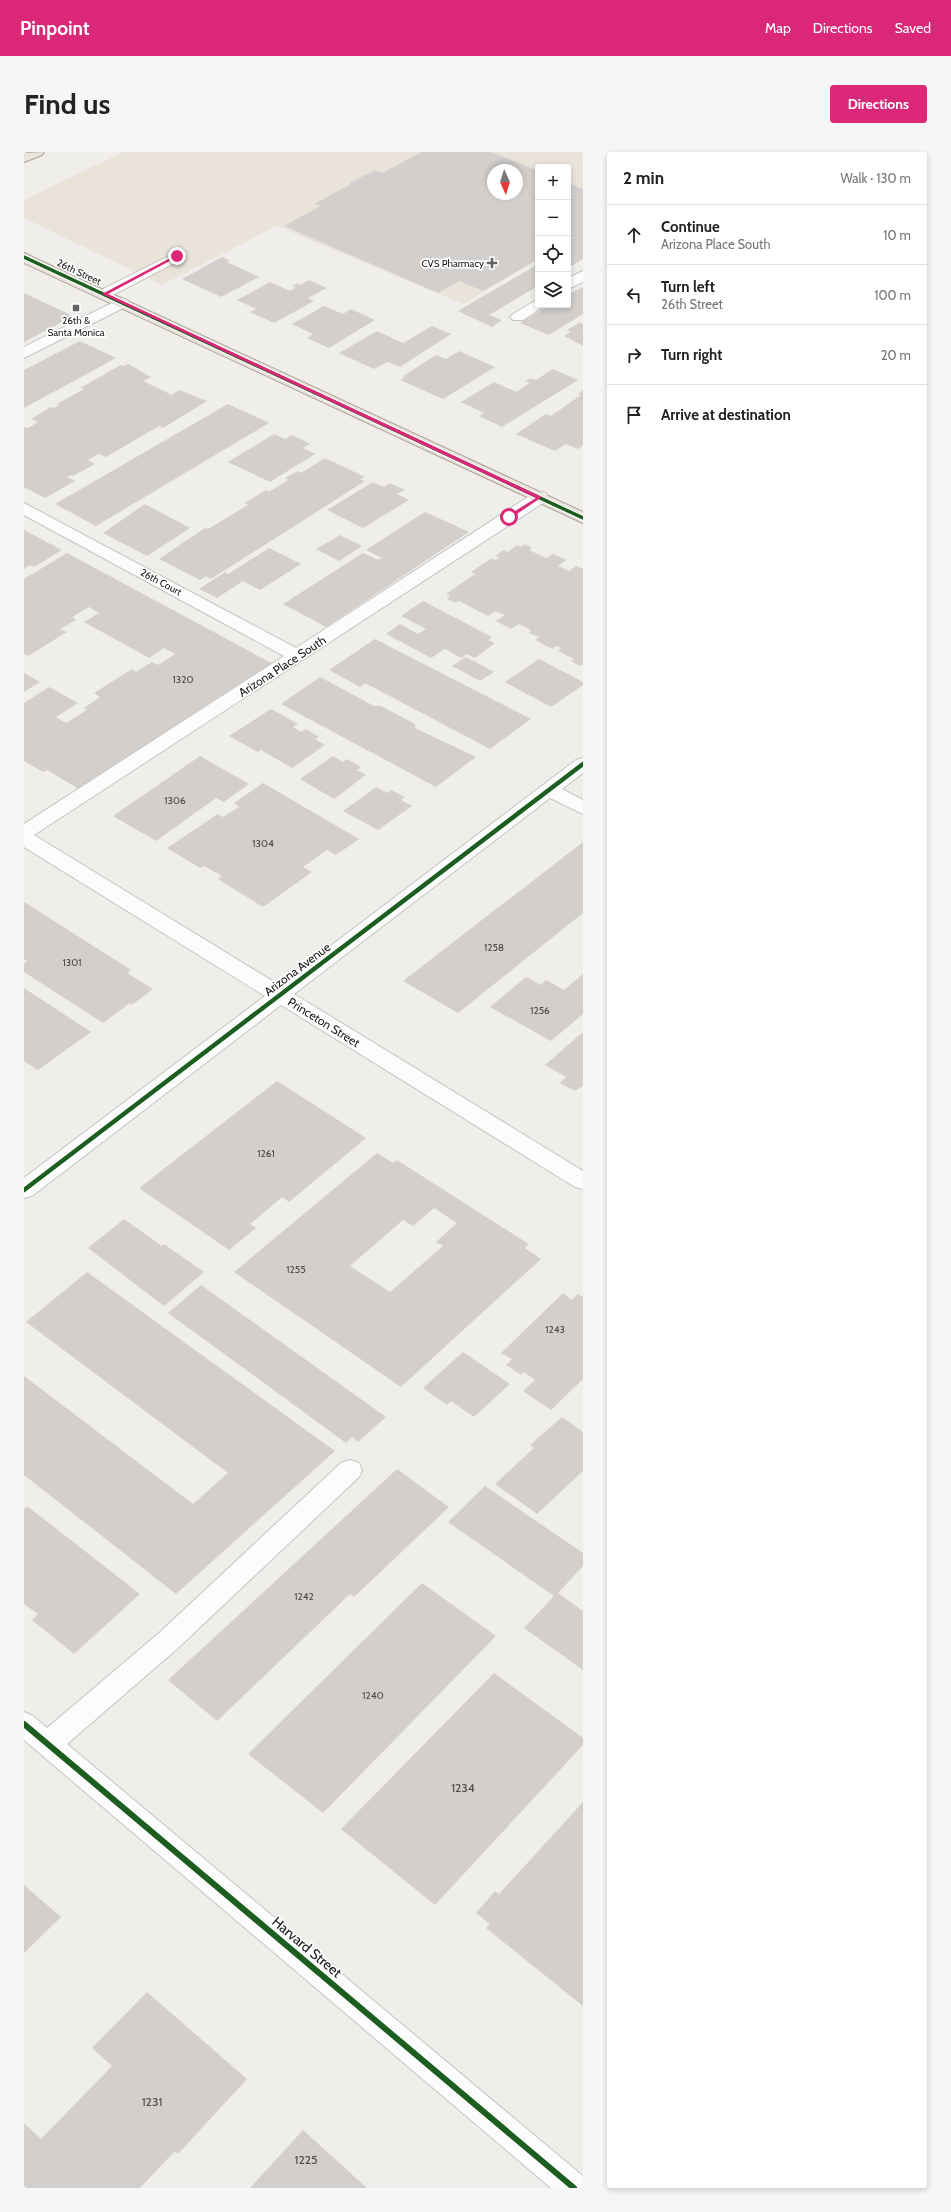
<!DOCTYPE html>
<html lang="en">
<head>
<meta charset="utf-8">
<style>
  body { margin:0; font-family:Cabin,sans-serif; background:#f6f6f6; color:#222 }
  .controls { position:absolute; right:12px; top:12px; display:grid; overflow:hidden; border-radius:4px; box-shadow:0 2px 6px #0003 }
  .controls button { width:36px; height:36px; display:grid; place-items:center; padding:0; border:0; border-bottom:1px solid #e0e0e0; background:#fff; color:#222; font:20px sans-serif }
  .compass { position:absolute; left:463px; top:12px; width:36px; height:36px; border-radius:50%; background:#fff; box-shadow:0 2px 6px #0003; rotate:176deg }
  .stop { position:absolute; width:12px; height:12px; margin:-9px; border:3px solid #db2777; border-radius:50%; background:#fff }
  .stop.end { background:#db2777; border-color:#fff; box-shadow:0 1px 4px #0008 }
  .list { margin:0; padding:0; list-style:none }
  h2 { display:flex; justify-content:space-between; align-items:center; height:52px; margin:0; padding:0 16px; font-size:17px }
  h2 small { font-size:13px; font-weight:400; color:#767676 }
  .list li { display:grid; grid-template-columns:26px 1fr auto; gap:12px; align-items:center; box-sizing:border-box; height:60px; padding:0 16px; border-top:1px solid #e0e0e0 }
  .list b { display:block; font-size:15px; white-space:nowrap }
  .list p { margin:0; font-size:13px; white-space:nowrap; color:#767676 }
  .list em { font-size:13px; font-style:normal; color:#767676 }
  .icon { flex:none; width:22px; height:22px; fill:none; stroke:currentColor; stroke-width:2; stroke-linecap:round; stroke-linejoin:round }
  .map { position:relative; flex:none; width:559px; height:2036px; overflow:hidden; border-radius:4px }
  header { display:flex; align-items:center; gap:24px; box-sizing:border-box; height:56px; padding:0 20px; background:#db2777; color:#fff }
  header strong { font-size:19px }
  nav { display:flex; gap:22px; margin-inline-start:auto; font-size:14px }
  .intro { display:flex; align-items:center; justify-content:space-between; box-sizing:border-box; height:96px; padding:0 24px }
  h1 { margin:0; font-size:28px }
  .button { padding:10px 18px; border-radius:4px; background:#db2777; color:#fff; font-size:14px; font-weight:700 }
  main { display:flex; gap:24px; padding:0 24px }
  aside { flex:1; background:#fff; border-radius:4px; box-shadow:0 2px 6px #0003 }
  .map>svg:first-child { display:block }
</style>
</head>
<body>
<header>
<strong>Pinpoint</strong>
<nav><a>Map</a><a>Directions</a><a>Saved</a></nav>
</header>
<div class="intro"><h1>Find us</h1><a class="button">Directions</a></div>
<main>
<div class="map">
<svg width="559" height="2036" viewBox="0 0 559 2036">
  <rect width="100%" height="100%" fill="#f0eeeb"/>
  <path fill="#e9e3da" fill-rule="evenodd" d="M99,0h460v82l-15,9v-76h-30v93l-75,44 -186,-78 -115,59 -138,-67v-18zM469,18h24v24h-24z"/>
  <path fill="#d2cfcd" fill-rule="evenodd" d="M398,0h69l47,19v88l-55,32 -24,-10 -21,12 -154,-67 36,-20 -6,-2 37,-20 -2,-1 26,-13 7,3zM469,18h24v24h-24z
    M544,31l15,6v70l-15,9z
    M198,105l8,4 -3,1 32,15 -38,20 -39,-18z
    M514,112v22l-49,29 13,5 -10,7 -34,-16z
    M285,128l18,8 -19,10 6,3 -40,22 -24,-11 6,-3 -19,-9 33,-18 20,9 6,-4 -4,-1 5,-3 3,2z
    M559,135v27l-34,21 -29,-12 30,-18h18v-11z
    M0,141l49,23 -49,26z
    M300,154l19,8 8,-5 24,11 -46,28 -22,-10 6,-4 -21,-10z
    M556,170l3,2v22l-19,-10 7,-4 -4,-2z
    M408,174l19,8 -51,33 -13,-5 -13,7 -35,-16 38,-22 26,12z
    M56,189l36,17 -92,50v-38z
    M435,199l36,16 -52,32 -43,-19 5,-3 -2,-1 33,-21 10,4z
    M104,212l23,13 -8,4 29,14 7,-5 28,11 -44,27 -4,-2 -53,31 -8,-3 -10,6 7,4 -22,12 -3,-1 -3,2 8,4 -30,17 -21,-11v-60l4,1 10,-6 -7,-3 20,-12 3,1 5,-3 -2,-1 27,-15 -4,-1 41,-23 3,1z
    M529,217l25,11 -76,47 -23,-11 5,-3 -23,-11 33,-20 22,10 14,-9 -5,-2 5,-3 6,2z
    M559,238v55l-5,4 -12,-5 -11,7 -39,-17 30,-20 5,2 30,-21 -3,-1z
    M204,252l41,19 -173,103 -41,-22z
    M250,282l11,5 7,-4 18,9 -7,4 12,6 -45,28 -42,-20z
    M301,306l40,19 -5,2 5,2 -154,98 -5,-3 -6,4 -41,-21 46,-31 3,1 40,-24 -3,-2 21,-13 3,2 19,-12 -3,-2 13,-7 3,2z
    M349,330l11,5 6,-4 15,7 -8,4 12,6 -46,28 -36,-18z
    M121,352l45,24 -43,28 -44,-23z
    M401,360l44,20 -143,95 -43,-23 80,-51 15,7 4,-2 -16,-8z
    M0,378l38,20 -28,17 -4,-2 -6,4z
    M316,383l22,11 -23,15 -23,-12z
    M501,392l7,4 -3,2 17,8 7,-4 13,6 -8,6 11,5 7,-5 7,3v95l-3,2 -9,-5 3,-2 -16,-8 3,-3 -5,-2 -4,3 -17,-9 4,-3 -10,-4 2,-3 -12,-6 -8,5 -15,-8 9,-6 -10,-4 -7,5 -29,-15 -3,2 -9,-4 3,-3 -4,-2 29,-20 -4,-2 21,-14 4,2 3,-2 -4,-2 9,-6 4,2 9,-7 4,2z
    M245,396l32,16 -41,26 -17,-9 -26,17 -18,-9 26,-17 3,2z
    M43,401l206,111 -191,127 -35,-21 -4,2 -19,-11v-58l25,-16 29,16 -22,14 10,6 21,-13 -3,-2 16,-11 -6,-4 38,-24 4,3 16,-10 6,3 17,-11 -11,-6 -15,10 -65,-36 15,-9 -10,-6 -17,10 4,3 -16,9 7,3 -39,24 -4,-2v-75z
    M399,449l69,36 -4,3 7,3 -20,15 -8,-4 -6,4 -16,-9 -14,9 -45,-24 14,-10 18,10 8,-5 -25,-13z
    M351,487l156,80 -41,30 -125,-66 -5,4 -31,-17z
    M442,505l28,15 -14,9 -28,-15z
    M515,507l44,23v3l-32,22 -46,-25z
    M0,521l16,9 -16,10z
    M296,525l54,29h7l34,18v4l61,29 -40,30 -155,-83z
    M247,557l27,15 -5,3 8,5 5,-3 13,8 -4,2 10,6 -33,23 -31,-18 -3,2 -29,-16z
    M176,604l49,28 -25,18 -8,-4 -60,43 -43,-25z
    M309,604l10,6 4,-3 14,8 -4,3 9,5 -32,24 -34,-20z
    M239,631l96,56 -23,16 -9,-5 -24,17 9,5 -49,35 -45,-28 4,-3 -18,-10 -4,2 -33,-20 51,-34 5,3 16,-10 -5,-4z
    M352,635l11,6 4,-3 14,7 -4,3 11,6 -34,24 -35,-19z
    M559,690v71l-125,100 -55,-32z
    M0,750l107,68 -4,3 26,16 -21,16 -2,-2 -27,20 -79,-51v-8l3,-3 -3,-2z
    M559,822v40l-32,27 -61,-34 36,-30 15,8 5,-5 18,10z
    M0,836l67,44 -53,38 -14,-9z
    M559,880v54l-8,5 -15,-8 6,-6 -21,-12z
    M253,929l89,57 -77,64 -7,-5 -32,27 6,4 -27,22 -90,-62z
    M353,1001l16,10 4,-3 132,84 -4,4 16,11 -140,128 -167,-115zM410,1056l23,15 -21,19 7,4 -53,46 -40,-26 53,-46 10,6z
    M100,1067l38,27 2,-2 40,28 -40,34 -76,-58z
    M63,1120l248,179 -159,143 -152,-119v-99l169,128 35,-31 -202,-151z
    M177,1133l185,132 -28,25 -6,-5 -6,6 -178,-130z
    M539,1141l9,7 6,-6 5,3v82l-32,31 -28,-19 12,-11 -11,-8 -3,3 -15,-10 6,-6 -11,-6z
    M439,1200l47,32 -36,33 -23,-16 -4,4 -24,-17z
    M538,1265l21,15v39l-46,43 -42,-30 39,-36 -4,-3z
    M373,1317l52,38 -95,90 -4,-3 -133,127 -49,-41z
    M461,1334l98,67v13l-25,27 25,18v59l-59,-42 30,-32 -106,-74z
    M3,1354l113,88 -66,60 -42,-34 6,-6 -14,-10v-95z
    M398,1431l74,53 -173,177 -75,-59z
    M470,1521l89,65v7l-148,160 -94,-76z
    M559,1650v204l-97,-78 4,-4 -14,-11 19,-22 4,3z
    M0,1733l37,32 -37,36z
    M123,1840l100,87 -69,75 -3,-3 -35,37h-116v-65l17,16 71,-73 -20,-18z
    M279,1978l64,58h-117z"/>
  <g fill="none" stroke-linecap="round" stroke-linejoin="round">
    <g stroke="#c6c4c1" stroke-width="2">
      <path id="minor" d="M153,100l5,1 2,3 -2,3 -73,38h-10l-3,-3 3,-3z
        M559,119v11l-15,7v-11z
        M98,146l5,2 3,3 -3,3 -103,52v-11z
        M514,147v6h7l-2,2 -20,13h-10l-3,-3 3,-3z
        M516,340l6,1 2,4 -2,4 -512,334 245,150 297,-225 7,-2v15l-21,16 21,11v14l-33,-16 -256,196 289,177v18l-8,-2 -294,-182 -249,191 -8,2v-20l241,-182 -241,-149v-23l260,-168 -260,-141v-12l272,145 238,-155z
        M326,1308l9,3 3,7 -3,7 -182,172 -110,95 516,432v12h-32l-527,-448v-28l9,4 14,12 112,-95 182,-170z"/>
    </g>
    <g stroke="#aba194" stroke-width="2">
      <path id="major" d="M20,0l-2,3 -18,7v-9z
        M0,101l559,259v11l-559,-260z"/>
    </g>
    <use href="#minor" fill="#fdfcfc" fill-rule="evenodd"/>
    <use href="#major" fill="#e9e4dd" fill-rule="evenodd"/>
    <g stroke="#fff" stroke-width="5.5">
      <path id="cycleway-far2" d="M0,105l559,261"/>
    </g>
    <g stroke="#fff" stroke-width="7">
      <path id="cycleway-far1" d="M0,1038l559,-426"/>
    </g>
    <g stroke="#fff" stroke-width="8">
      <path id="cycleway" d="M0,1572l550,464"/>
    </g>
    <use href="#cycleway-far2" stroke="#1b5e20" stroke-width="3.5"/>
    <use href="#cycleway-far1" stroke="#1b5e20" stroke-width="4.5"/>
    <use href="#cycleway" stroke="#1b5e20" stroke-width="6"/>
  </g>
  <path fill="#db2777" d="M152,103l3,1 -71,38 434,203 -31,21h-4v-2l29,-18 -434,-204z"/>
  <g fill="#666462" stroke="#fff" stroke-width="1.5">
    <path d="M466 105h4v4h4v4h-4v4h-4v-4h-4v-4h4z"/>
    <rect x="48" y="152" width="8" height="8" rx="2"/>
  </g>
  <g text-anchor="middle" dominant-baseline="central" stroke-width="3.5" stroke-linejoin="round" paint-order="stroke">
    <g font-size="10" fill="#1b1a18" stroke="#fff" text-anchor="end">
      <text x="460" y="111">CVS Pharmacy</text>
      <text x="52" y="168" text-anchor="middle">26th &amp;<tspan x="52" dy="12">Santa Monica</tspan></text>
    </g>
    <g font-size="10" fill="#1b1a18" stroke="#fff">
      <text transform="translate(55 120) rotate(25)">26th Street</text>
      <text transform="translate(137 430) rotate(28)">26th Court</text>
    </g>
    <g font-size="10" fill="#494745">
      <text x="159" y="527">1320</text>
      <text x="151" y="648">1306</text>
      <text x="239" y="691">1304</text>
      <text x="470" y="795">1258</text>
      <text x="48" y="810">1301</text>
      <text x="516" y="858">1256</text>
      <text x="242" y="1001">1261</text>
      <text x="272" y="1117">1255</text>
      <text x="531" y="1177">1243</text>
      <text x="280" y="1444">1242</text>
      <text x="349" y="1543">1240</text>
    </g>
    <g font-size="12" fill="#1b1a18" stroke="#fff">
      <text transform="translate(258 514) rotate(-33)">Arizona Place South</text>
      <text transform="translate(273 817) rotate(-37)">Arizona Avenue</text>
      <text transform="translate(300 870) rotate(32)">Princeton Street</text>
    </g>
    <g font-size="12" fill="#494745">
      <text x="439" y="1635">1234</text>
      <text x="128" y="1949">1231</text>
      <text x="282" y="2007">1225</text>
    </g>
    <g font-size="14" fill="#1b1a18" stroke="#fff">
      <text transform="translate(283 1795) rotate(40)">Harvard Street</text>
    </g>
  </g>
</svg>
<div class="controls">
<button>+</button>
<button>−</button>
<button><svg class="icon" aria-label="locate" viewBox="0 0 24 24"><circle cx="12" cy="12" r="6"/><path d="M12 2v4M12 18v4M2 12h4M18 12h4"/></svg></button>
<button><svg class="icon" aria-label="layers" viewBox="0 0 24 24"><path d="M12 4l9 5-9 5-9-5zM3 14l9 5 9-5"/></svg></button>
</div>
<svg class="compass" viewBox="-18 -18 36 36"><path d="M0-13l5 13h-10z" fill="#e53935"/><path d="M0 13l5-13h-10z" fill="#767676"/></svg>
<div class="stop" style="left:485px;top:365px"></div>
<div class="stop end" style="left:153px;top:104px"></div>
</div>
<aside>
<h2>2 min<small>Walk · 130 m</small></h2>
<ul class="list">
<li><svg class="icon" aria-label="ahead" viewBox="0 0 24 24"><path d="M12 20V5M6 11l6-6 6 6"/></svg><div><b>Continue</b><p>Arizona Place South</p></div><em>10 m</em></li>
<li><svg class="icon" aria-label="left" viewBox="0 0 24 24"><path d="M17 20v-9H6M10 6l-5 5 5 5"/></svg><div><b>Turn left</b><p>26th Street</p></div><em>100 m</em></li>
<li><svg class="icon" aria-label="right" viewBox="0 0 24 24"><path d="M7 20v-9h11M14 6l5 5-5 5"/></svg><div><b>Turn right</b></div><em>20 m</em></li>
<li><svg class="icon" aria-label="arrive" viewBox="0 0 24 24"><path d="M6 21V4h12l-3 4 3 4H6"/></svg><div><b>Arrive at destination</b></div></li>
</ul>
</aside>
</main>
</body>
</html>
